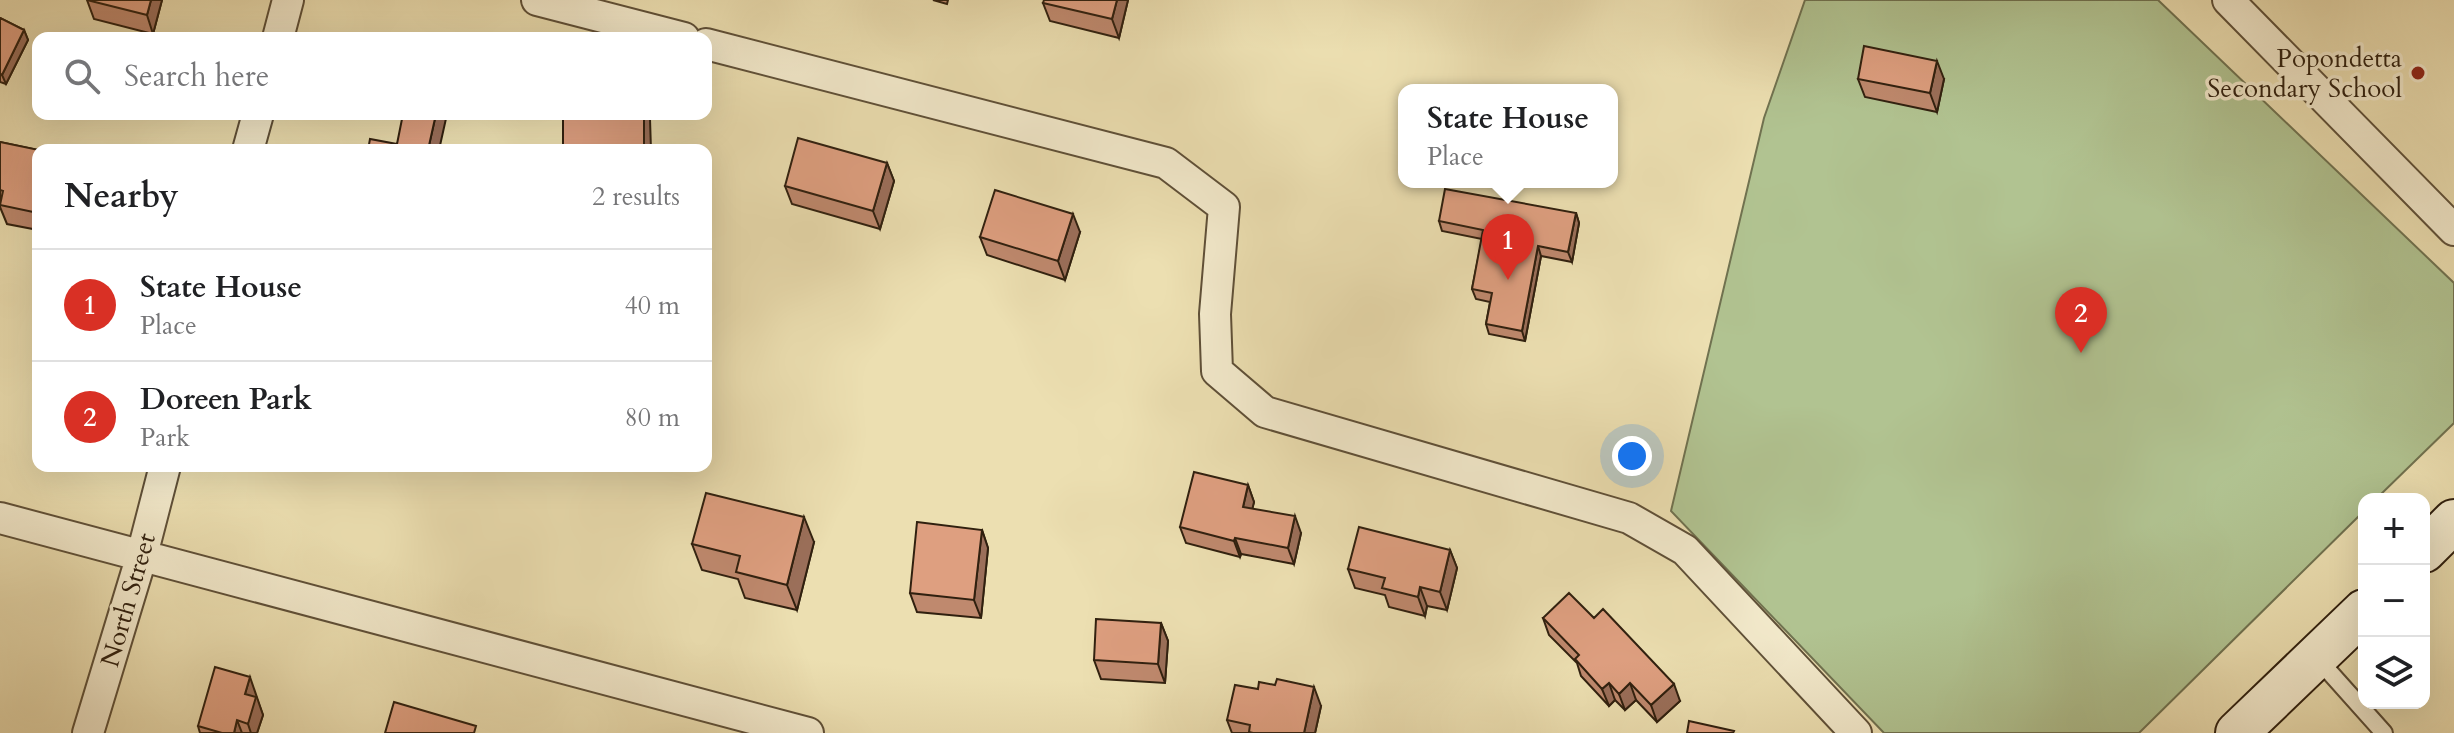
<!DOCTYPE html>
<html lang="en">
<head>
<meta charset="utf-8">
<style>
  body { margin:0; font-family:Cardo,serif; background:#f6f6f6; color:#202124 }
  .controls { position:absolute; right:24px; bottom:24px; display:grid; overflow:hidden; border-radius:16px; box-shadow:0 8px 32px #0002 }
  .controls button { width:72px; height:72px; display:grid; place-items:center; padding:0; border:0; border-bottom:2px solid #e0e0e0; background:#fff; color:#202124; font:40px sans-serif }
  .you { position:absolute; left:1632px; top:456px; width:28px; height:28px; margin:-20px; border:6px solid #fff; border-radius:50%; background:#1a73e8; box-shadow:0 0 0 12px #1a73e833 }
  .badge { display:grid; place-items:center; width:52px; height:52px; border-radius:50%; background:#d93025; color:#fff; font-size:26px; font-weight:700 }
  .pin { position:absolute; translate:-50% -66px; filter:drop-shadow(0 2px 4px #0008) }
  .pin::after { content:''; position:absolute; top:42px; width:28px; height:24px; background:inherit; clip-path:polygon(0 0,100% 0,50% 100%) }
  .popup { position:absolute; left:1398px; top:84px; width:220px; height:104px; box-sizing:border-box; display:grid; place-content:center; border-radius:16px; background:#fff; filter:drop-shadow(0 2px 6px #0005); font-size:26px; white-space:nowrap; color:#757577 }
  .popup b { font-size:30px; color:#202124 }
  .popup::after { content:''; position:absolute; left:50%; top:100%; margin-left:-16px; border:16px solid transparent; border-top-color:#fff }
  .list { margin:0; padding:0; list-style:none }
  h2 { display:flex; justify-content:space-between; align-items:center; height:104px; margin:0; padding:0 32px; font-size:34px }
  h2 small { font-size:26px; font-weight:400; color:#757577 }
  .list li { display:grid; grid-template-columns:52px 1fr auto; gap:24px; align-items:center; box-sizing:border-box; height:112px; padding:0 32px; border-top:2px solid #e0e0e0 }
  .list b { display:block; font-size:30px; white-space:nowrap }
  .list p { margin:0; font-size:26px; white-space:nowrap; color:#757577 }
  .list em { font-size:26px; font-style:normal; color:#757577 }
  .icon { flex:none; width:44px; height:44px; fill:none; stroke:currentColor; stroke-width:2; stroke-linecap:round; stroke-linejoin:round }
  .map { position:relative; flex:none; width:2454px; height:733px; overflow:hidden }
  .search { position:absolute; background:#fff; box-shadow:0 8px 32px #0002; left:32px; top:32px; width:680px; height:88px; display:flex; align-items:center; gap:20px; box-sizing:border-box; padding:0 28px; border-radius:16px; color:#757577; font-size:30px }
  .panel { position:absolute; background:#fff; box-shadow:0 8px 32px #0002; left:32px; top:144px; width:680px; height:328px; border-radius:16px }
  .map>svg:first-child { display:block }
</style>
</head>
<body>
<div class="map">
<svg width="2454" height="733" viewBox="0 0 2454 733">
  <rect width="100%" height="100%" fill="#ecdfb1"/>
  <filter id="stains"><feTurbulence type="fractalNoise" baseFrequency=".0025" numOctaves="4"/><feColorMatrix values="0 0 0 0 .2 0 0 0 0 .09 0 0 0 0 .02 0 0 0 .5 -.17"/></filter>
  <radialGradient id="worn" r=".72"><stop offset=".6" stop-color="#630" stop-opacity="0"/><stop offset="1" stop-color="#630" stop-opacity=".3"/></radialGradient>
  <path fill="#b1c391" stroke="#707250" stroke-width="2" d="M1805,0h353l296,283v140l-78,76h-12v12l-225,222h-255l-213,-222 93,-393z"/>
  <g fill="none" stroke-linecap="round" stroke-linejoin="round">
    <g stroke="#5f5038" stroke-width="20">
      <path id="service" d="M2317,658l67,75"/>
    </g>
    <g stroke="#5f5038" stroke-width="34">
      <path id="minor" d="M537,0l147,38
        M2228,0l226,230
        M278,38l10,-38
        M706,44l460,119 58,44 -9,107 2,57 48,41 364,106 56,32 171,183
        M248,150l10,-36
        M0,518l808,215
        M88,733l54,-178 23,-89"/>
    </g>
    <g stroke="#30200f" stroke-width="46">
      <path id="secondary" d="M2424,551l30,-30
        M2237,733l127,-122"/>
    </g>
    <use href="#service" stroke="#f3eacc" stroke-width="16"/>
    <use href="#minor" stroke="#f3eacc" stroke-width="30"/>
    <use href="#secondary" stroke="#f3eacc" stroke-width="42"/>
  </g>
  <path fill="#bf896e" stroke="#30200f" stroke-width="2" d="M87,0h75l-9,34 -59,-15z
    M933,0h15l-1,4z
    M1128,0l-9,38 -69,-17 -7,-18z
    M0,18l24,12 4,10 -22,44 -6,-2z
    M1858,79h86l-7,33 -72,-15z
    M0,142l38,8v80l-31,-6 -7,-17z
    M887,163l7,18 -14,48 -88,-25 -7,-18z
    M1576,213l3,10 -7,39 -31,-6 -16,85 -36,-7 -3,-10 4,-22 -14,-3 -4,-10 10,-50 -40,-8 -3,-10z
    M1080,232l-15,48 -78,-25 -7,-18z
    M1248,485l6,17 -2,7 49,24 -7,31 -53,-10 -1,3 -54,-14 -6,-16z
    M982,530l6,18 -7,70 -64,-6 -7,-19z
    M814,542l-17,68 -52,-12 -7,-19 -36,-9 -10,-26z
    M1450,550l7,18 -10,42 -20,-4 -2,10 -36,-9 -4,-12 -30,-7 -7,-19z
    M1543,618h51l86,83 -23,21 -21,-22 -11,10 -10,-10 -6,6 -28,-30 -4,-13 -28,-28z
    M1161,623l7,18 -3,42 -64,-4 -7,-19z
    M1258,689l63,17 -6,27h-83l-5,-13z
    M256,696l7,19 -6,18h-57l-2,-7z"/>
  <path fill="#9b6f5a" stroke="#30200f" stroke-width="2" d="M151,0h11l-9,34 -6,-19z
    M1117,0h11l-9,38 -7,-19z
    M24,30l4,10 -22,44 -4,-9z
    M1937,61l7,18 -7,33 -7,-19z
    M436,114h11l-8,36h-11z
    M644,114h5l1,5 1,31h-7z
    M887,163l7,18 -14,48 -7,-18z
    M1576,213l3,10 -7,39 -4,-10z
    M1073,214l7,18 -15,48 -7,-19z
    M1538,246l3,10 -16,85 -3,-10z
    M1248,485l6,17 -5,21 -6,-16z
    M1295,516l6,17 -7,31 -6,-16z
    M804,517l10,25 -17,68 -10,-25z
    M982,530l6,18 -7,70 -7,-18z
    M1235,538l6,16 -1,3 -6,-16z
    M1450,550l7,18 -10,42 -7,-18z
    M1420,587l7,19 -2,10 -7,-19z
    M1161,623l7,18 -3,42 -7,-19z
    M250,677l13,38 -6,18h-6l-3,-9 -3,-30z
    M1609,683l6,17 -6,6 -7,-17z
    M1630,683l6,17 -11,10 -6,-16z
    M1674,684l6,17 -23,21 -6,-17z
    M1314,687l7,19 -6,27h-11z
    M237,720l5,13h-8z"/>
  <path fill="#de9f80" stroke="#30200f" stroke-width="2" d="M87,0h64l-4,15z
    M1044,0h73l-5,19 -69,-16z
    M0,18l24,12 -22,45 -2,-1z
    M1864,46l73,15 -7,32 -72,-14z
    M403,114h33l-8,36h-60l2,-11 27,5z
    M563,114h81v36h-81z
    M798,138l89,25 -14,48 -88,-25z
    M0,142l39,8 -1,63 -38,-8 3,-14 -3,-1z
    M1445,189l131,24 -8,39 -30,-6 -16,85 -36,-7 6,-31 -20,-4 11,-59 -44,-9z
    M995,190l78,24 -15,47 -78,-24z
    M1194,472l54,13 -5,22 52,9 -7,32 -53,-10 -1,3 -54,-14z
    M706,493l98,24 -17,68 -51,-13 4,-16 -48,-12z
    M917,522l65,8 -8,70 -64,-7z
    M1359,527l91,23 -10,42 -20,-5 -2,10 -36,-9 3,-10 -37,-9z
    M1569,593l25,25 9,-9 71,75 -23,21 -21,-22 -11,11 -10,-11 -7,6 -27,-30 4,-4 -36,-37z
    M1096,619l65,4 -3,41 -64,-4z
    M215,667l35,10 -5,17 11,3 -8,27 -11,-4 -3,13h-12l-24,-7z
    M1277,679l37,8 -10,46h-51l-4,-1 1,-7 -23,-5 8,-35 23,4 1,-7 16,3z
    M394,702l82,24 -2,7h-89z
    M1689,721l45,10 -1,2h-46z"/>
  <circle fill="#8f2418" stroke="#f3eacc" stroke-width="3" cx="2418" cy="73" r="8"/>
  <g text-anchor="middle" dominant-baseline="central" stroke-width="7" stroke-linejoin="round" paint-order="stroke">
    <g font-size="26" fill="#30200f" stroke="#f3eacc" text-anchor="end">
      <text x="2402" y="58">Popondetta<tspan x="2402" dy="30">Secondary School</tspan></text>
    </g>
    <g font-size="26" fill="#30200f" stroke="#f3eacc">
      <text transform="translate(128 600) rotate(-74)">North Street</text>
    </g>
  </g>
  <rect width="100%" height="100%" filter="url(#stains)"/>
  <rect width="100%" height="100%" fill="url(#worn)"/>
</svg>
<div class="controls">
<button>+</button>
<button>−</button>
<button><svg class="icon" aria-label="layers" viewBox="0 0 24 24"><path d="M12 4l9 5-9 5-9-5zM3 14l9 5 9-5"/></svg></button>
</div>
<div class="you"></div>
<div class="pin badge" style="left:1508px;top:280px">1</div>
<div class="popup"><b>State House</b>Place</div>
<div class="pin badge" style="left:2081px;top:353px">2</div>
<div class="search"><svg class="icon" aria-label="search" viewBox="0 0 24 24"><circle cx="10" cy="10" r="6"/><path d="M15 15l6 6"/></svg>Search here</div>
<section class="panel">
<h2>Nearby<small>2 results</small></h2>
<ul class="list">
<li><span class="badge">1</span><div><b>State House</b><p>Place</p></div><em>40 m</em></li>
<li><span class="badge">2</span><div><b>Doreen Park</b><p>Park</p></div><em>80 m</em></li>
</ul>
</section>
</div>
</body>
</html>
